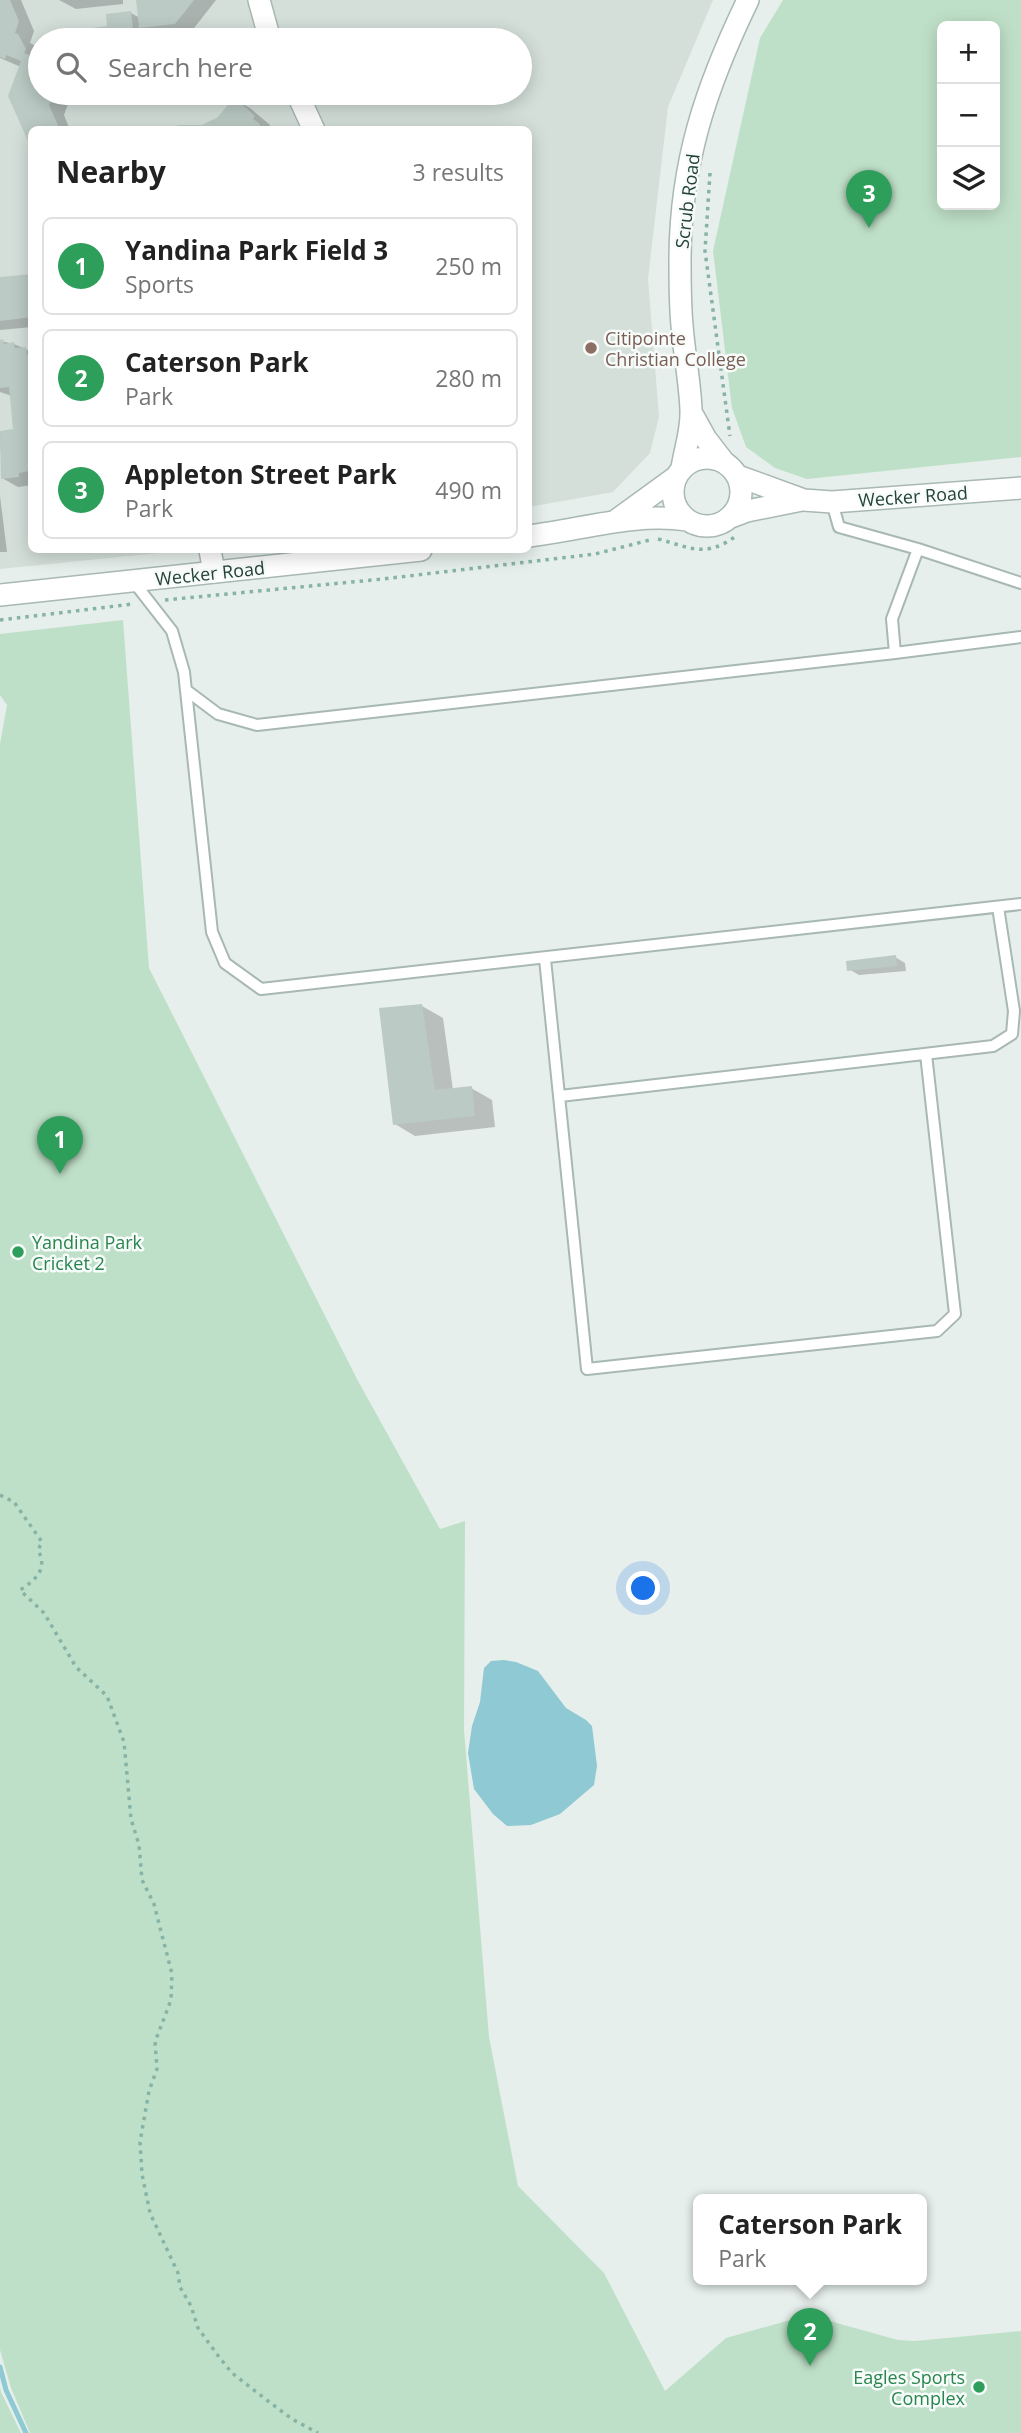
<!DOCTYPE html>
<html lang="en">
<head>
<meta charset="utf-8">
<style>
  body { margin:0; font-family:"Open Sans",sans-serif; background:#f6f6f6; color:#222 }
  .controls { position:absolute; right:21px; top:21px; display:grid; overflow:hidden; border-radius:10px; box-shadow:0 4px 18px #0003 }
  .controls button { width:63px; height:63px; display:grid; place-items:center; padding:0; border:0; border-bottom:2px solid #e0e0e0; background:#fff; color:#222; font:35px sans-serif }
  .you { position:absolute; left:644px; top:1589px; width:24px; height:24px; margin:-18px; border:5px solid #fff; border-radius:50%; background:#1a73e8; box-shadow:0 0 0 10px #1a73e833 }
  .badge { display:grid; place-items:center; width:46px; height:46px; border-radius:50%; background:#804e3d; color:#fff; font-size:23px; font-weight:700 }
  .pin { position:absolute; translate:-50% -58px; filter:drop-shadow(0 2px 4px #0008) }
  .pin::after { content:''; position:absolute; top:37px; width:24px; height:21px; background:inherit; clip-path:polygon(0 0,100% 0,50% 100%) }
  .popup { position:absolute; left:693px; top:2194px; width:234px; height:91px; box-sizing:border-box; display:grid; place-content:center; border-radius:10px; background:#fff; filter:drop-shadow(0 2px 5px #0005); font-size:23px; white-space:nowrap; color:#767676 }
  .popup b { font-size:26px; color:#222 }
  .popup::after { content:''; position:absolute; left:50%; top:100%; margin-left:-14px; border:14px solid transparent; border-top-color:#fff }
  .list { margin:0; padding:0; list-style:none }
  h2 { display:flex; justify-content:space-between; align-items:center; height:91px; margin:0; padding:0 28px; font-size:30px }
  h2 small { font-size:23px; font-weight:400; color:#767676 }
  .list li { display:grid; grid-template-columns:46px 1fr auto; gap:21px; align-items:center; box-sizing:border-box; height:98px; margin:0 14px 14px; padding:0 14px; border:2px solid #e0e0e0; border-radius:10px }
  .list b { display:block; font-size:26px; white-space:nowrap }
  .list p { margin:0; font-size:23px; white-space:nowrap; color:#767676 }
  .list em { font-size:23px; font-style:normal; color:#767676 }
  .icon { flex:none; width:38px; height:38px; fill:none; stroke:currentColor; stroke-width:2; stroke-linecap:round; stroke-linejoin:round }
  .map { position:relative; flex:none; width:1021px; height:2433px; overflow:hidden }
  .search { position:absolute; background:#fff; box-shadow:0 4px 18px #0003; left:28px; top:28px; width:504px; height:77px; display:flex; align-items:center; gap:18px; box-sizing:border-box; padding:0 24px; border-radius:38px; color:#767676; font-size:26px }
  .panel { position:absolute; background:#fff; box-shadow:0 4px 18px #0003; left:28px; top:126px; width:504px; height:427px; border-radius:10px }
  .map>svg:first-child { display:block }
</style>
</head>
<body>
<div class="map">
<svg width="1021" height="2433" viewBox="0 0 1021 2433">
  <rect width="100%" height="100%" fill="#e6efeb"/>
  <path fill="#d4dfda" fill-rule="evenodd" d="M0,0h713l-45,107 -20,172 11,138 -9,36 -37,39 -84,15 -1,-377h-496v420h157l-189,19zM40,40h480v53h-480z"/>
  <path fill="#bfe0c8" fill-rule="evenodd" d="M783,0h238v457l-214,22 -32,-11 -29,-21 -14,-39 -19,-157 47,-213zM942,26h53v179h-53z
    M123,620l26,348 208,411 83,150 25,-8 -1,209 25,307 29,149 86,87 61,118 61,-53 82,-23 90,25 17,1 106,-10v102h-991l-19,-45 -11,-38v-1606l7,-39 -7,-10v-61z
    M0,2387l1,5 20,41h-21z"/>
  <path fill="#8ec9d4" d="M504,1660l12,2 22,9 28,37 20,12 6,6 5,40 -3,19 -34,29 -29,11 -24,1 -14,-12 -19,-25 -6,-36 4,-27 8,-24 4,-34 7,-7z"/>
  <path fill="#0003" d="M0,0h21l13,31 -4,12 4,2 6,13v35h32l-8,22 6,15h-38l-11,-63 -21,-9z
    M59,0h64v4l-47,5z
    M138,0h78l-25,32 -31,4 8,4h-73l-1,-11 15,-1 22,-15 9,5z
    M234,99l16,9 20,17 -2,5h-89l24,-3 16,-8z
    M32,276v51l-32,3v-51z
    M0,341l14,3 18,8v133l-14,2 -16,-9 -2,-46 15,-1 -3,-35 -12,-4z
    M0,496l7,56h-7z
    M895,957l10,6 1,8 -47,4 -10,-6z
    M422,1006l21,12 10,72 18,-2 21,12 3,27 -80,9 -20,-12z"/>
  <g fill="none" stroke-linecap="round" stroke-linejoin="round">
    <path stroke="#8ec9d4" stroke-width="5" d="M0,2367l6,23 20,43"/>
  </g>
  <path fill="#bbcac4" d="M0,0h10l9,21 -4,12 3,1 8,15 -2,4 16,6v34h14l-5,12 11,25h-28v20l-24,-54 13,-35 -15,-6 -1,4 -5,-2z
    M136,0h58l-19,24 -36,4z
    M131,11l2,18 6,-1v5l17,-2 1,9h-64l-1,-12 15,-2 -1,-12z
    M234,97l21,19 -2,3 6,4 3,7h-85v-5h25l16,-8z
    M32,274v43l-32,4v-44z
    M3,339l1,5 10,-2 1,6 11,-1 1,8h5v110l-4,1 1,5 -10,2v4l-18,2 -1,-48 13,-2 -4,-42 -9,1v-48z
    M896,955l1,11 -50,5 -1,-10z
    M422,1004l13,86 37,-4 3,30 -82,9 -14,-117z"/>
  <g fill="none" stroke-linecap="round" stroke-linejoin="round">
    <g stroke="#a8b8b2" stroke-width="14">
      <path id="service" d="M832,502l7,25 79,22 103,34
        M133,581l39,50 12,41 28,260 13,31 36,26 760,-85
        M895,653l126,-16
        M186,690l32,24 39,11 638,-72 -3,-34 26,-70
        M545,959l42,410 350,-38 18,-17 -29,-260
        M560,1096l433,-50 19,-12 2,-23 -16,-104"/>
    </g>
    <g stroke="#a8b8b2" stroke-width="24">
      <path id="minor" d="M259,0l11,40
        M297,93l17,37
        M210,550l4,22"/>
    </g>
    <g stroke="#a8b8b2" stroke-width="24">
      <path id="tertiary" d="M691,412l15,27 17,22
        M673 492a34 34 0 1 1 68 0a34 34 0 1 1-68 0Z
        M682,468c3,-19 10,-39 9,-58 -1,-28 -7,-57 -9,-85 -2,-21 -2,-43 -2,-64 0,-98 26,-174 68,-261
        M738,476l66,24 28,2 189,-14
        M731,517l16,-6 55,-11
        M614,522l62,-45
        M528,536c52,-6 107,-24 159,-16
        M0,595l421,-45"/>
    </g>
    <path stroke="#86b3a5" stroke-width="3.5" stroke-dasharray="3.5 5" stroke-linecap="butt" d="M710,173l-5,78 25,185
      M658,539c32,8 46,20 78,-3
      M165,600l218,-21 212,-25 55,-14
      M0,620l133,-16
      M0,1495l14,7 28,40 -4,8c10,19 -2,30 -18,40l24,23 32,54 31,29 17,46 7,77 8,26 3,35 12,24 18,70 -1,26 -16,42 2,27 -8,22 -9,51 2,32 8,39 28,60 2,14 11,19 7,22 21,29 13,16 36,28 24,18 26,14"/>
    <use href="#service" stroke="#fff" stroke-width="10"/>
    <use href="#minor" stroke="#fff" stroke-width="21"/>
    <use href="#tertiary" stroke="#fff" stroke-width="21"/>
  </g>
  <circle fill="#8d6e63" stroke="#f7fbf9" stroke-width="2.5" cx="591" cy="348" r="7"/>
  <g fill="#2e9e5b" stroke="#f7fbf9" stroke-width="2.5">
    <circle cx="18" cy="1252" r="7"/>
    <circle cx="979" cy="2387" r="7"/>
  </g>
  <g text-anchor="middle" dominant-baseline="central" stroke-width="5" stroke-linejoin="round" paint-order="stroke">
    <g font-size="18" fill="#24423a" stroke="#f7fbf9">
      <text transform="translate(687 201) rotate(-83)">Scrub Road</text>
      <text transform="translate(913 496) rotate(-4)">Wecker Road</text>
      <text transform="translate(210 573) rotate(-6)">Wecker Road</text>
    </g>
    <g font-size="18" fill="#785e54" stroke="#f7fbf9" text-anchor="start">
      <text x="605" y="338">Citipointe<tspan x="605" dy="21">Christian College</tspan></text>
    </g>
    <g font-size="18" fill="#27864d" stroke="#f7fbf9" text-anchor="start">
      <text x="32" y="1242">Yandina Park<tspan x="32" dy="21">Cricket 2</tspan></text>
      <text x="965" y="2377" text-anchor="end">Eagles Sports<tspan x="965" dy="21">Complex</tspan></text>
    </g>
  </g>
</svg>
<div class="controls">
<button>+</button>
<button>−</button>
<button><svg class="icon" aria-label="layers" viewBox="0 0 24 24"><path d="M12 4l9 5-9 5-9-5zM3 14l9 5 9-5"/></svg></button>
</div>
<div class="you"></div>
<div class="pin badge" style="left:60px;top:1174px;background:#2e9e5b">1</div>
<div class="pin badge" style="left:810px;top:2366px;background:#2e9e5b">2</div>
<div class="popup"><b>Caterson Park</b>Park</div>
<div class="pin badge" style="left:869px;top:228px;background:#2e9e5b">3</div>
<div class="search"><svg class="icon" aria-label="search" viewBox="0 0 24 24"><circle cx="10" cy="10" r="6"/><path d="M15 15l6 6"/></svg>Search here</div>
<section class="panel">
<h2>Nearby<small>3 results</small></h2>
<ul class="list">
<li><span class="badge" style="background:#2e9e5b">1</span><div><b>Yandina Park Field 3</b><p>Sports</p></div><em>250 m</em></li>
<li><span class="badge" style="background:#2e9e5b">2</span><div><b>Caterson Park</b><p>Park</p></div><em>280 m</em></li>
<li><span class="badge" style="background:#2e9e5b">3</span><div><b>Appleton Street Park</b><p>Park</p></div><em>490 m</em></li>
</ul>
</section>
</div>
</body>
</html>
